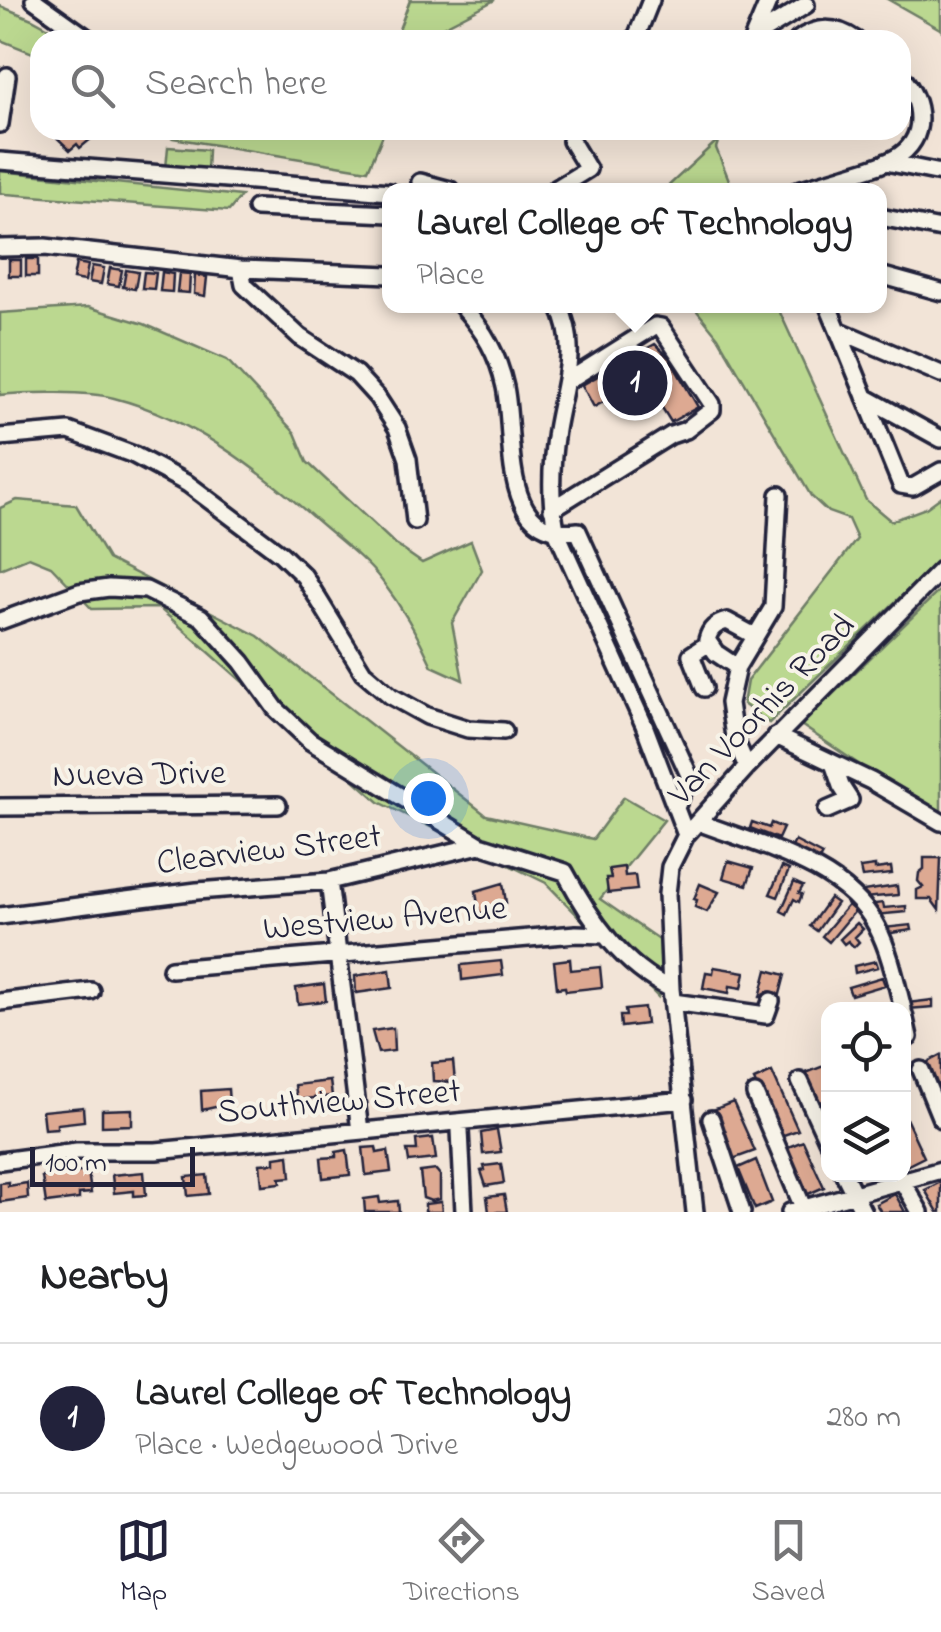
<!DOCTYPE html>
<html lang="en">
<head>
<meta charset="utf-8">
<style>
  body { margin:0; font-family:"Indie Flower",sans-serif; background:#f2f2f2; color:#202124 }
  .controls { position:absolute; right:30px; bottom:30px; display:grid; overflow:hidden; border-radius:20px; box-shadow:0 10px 40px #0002 }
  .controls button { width:90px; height:90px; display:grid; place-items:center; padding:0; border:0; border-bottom:2px solid #e0e0e0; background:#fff; color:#202124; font:50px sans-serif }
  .scale { position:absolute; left:30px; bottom:25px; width:165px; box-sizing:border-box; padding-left:10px; border:5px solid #22223b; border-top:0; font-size:28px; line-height:35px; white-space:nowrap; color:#22223b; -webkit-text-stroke:8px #f7f3e8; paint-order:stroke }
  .you { position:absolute; left:428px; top:798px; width:35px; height:35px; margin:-25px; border:8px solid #fff; border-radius:50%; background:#1a73e8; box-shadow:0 0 0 15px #1a73e833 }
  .badge { display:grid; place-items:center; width:65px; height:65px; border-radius:50%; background:#22223b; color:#fff; font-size:32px; font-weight:700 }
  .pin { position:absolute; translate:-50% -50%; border:5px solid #fff; box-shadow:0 2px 10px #0006 }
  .popup { position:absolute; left:382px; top:183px; width:505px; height:130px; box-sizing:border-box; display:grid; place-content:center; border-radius:20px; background:#fff; filter:drop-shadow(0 2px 8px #0005); font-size:32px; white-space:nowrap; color:#757577 }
  .popup b { font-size:38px; color:#202124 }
  .popup::after { content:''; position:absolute; left:50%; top:100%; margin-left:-20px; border:20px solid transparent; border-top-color:#fff }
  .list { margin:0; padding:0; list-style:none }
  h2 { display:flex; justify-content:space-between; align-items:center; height:130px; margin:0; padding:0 40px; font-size:42px }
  h2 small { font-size:32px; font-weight:400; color:#757577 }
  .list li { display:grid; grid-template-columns:65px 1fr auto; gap:30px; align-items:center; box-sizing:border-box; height:150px; padding:0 40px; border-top:2px solid #e0e0e0 }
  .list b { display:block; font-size:38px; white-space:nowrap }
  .list p { margin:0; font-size:32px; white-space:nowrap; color:#757577 }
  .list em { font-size:32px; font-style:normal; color:#757577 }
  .icon { flex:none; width:55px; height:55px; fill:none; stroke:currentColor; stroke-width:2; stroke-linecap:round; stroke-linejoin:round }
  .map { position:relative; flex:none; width:941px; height:1212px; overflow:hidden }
  .search { position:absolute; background:#fff; box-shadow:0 10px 40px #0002; left:30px; right:30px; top:30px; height:110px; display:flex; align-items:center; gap:25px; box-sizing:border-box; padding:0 35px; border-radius:30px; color:#757577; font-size:38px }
  .sheet { height:280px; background:#fff }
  nav { display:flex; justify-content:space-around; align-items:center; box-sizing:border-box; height:140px; border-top:2px solid #e0e0e0; background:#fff; font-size:28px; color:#757577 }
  nav a { display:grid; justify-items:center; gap:5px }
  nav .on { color:#22223b }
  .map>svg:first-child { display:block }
</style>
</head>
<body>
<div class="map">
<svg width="941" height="1212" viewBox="0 0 941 1212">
  <rect width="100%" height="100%" fill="#f2e4d7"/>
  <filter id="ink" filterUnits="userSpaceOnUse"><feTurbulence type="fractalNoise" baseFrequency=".01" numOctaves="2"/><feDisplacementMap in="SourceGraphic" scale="20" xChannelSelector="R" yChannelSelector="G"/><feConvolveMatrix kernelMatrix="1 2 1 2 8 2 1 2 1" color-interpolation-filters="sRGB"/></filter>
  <g filter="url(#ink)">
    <path fill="#bbd890" stroke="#6e7d66" stroke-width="2.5" d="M410,0h85l-54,28 -8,12h-38z
      M889,0h52v30l-1,-1z
      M0,6l32,13 39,21h-31v16l-40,-16z
      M159,130h226l-17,40 -195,-32z
      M719,139l-3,9 17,42h-69z
      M168,147l40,3 -1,21 -41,-3z
      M0,171l241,25 -12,15 -223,-17 -6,-1z
      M693,306h84l89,194 25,21 35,-13 15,-11v61l-172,165 -26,-19 4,-23 110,-142 -9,-20 -20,-7 -17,-16 -93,-159z
      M88,307l56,17 83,36 68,73 12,29 89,83 26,18 49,-22 11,29 -30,53 11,57 -31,-14c-13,-29 -30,-59 -50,-85 -17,-22 -40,-39 -61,-57 -62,-54 -126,-105 -207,-126 -25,-7 -88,-6 -114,-3v-82z
      M17,500l59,5 32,54 150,77 228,179 107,24 31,-42 40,23 -64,79 71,49 -13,49 -112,-114 -167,-81 -220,-194 -67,1 -41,-43 -22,-9 -29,12v-61z
      M941,589v231l-140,-95z"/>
    <path fill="#dda992" stroke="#22223b" stroke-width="2.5" d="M54,130h39l4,4 -17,14 -3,-4 -7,6 -19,-18z
      M26,259h12v17h-12z
      M9,260h12v16h-12z
      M76,263l12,2 -3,16 -12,-2z
      M92,266l12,2 -3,16 -12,-2z
      M110,268l12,2 -3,16 -12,-2z
      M126,270l12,2 -3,17 -12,-2z
      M144,272l12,1 -2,16 -12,-1z
      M162,272l11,2 -1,18 -12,-1z
      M179,273l11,1 -1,19 -12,-1z
      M195,275l12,2 -2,19 -11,-2z
      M655,344l15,15 28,48 -27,15 -10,-16 -4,3 -4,-6 -26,15 -6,-12 -6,3 -6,-10 -15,8 -12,-22z
      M752,822l17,6 2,-5 12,5 -5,11 -28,-11z
      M795,841l27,14 -5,9 -25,-17z
      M924,858h17l-2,52 -8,-11h-14v-9l6,-3 -5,-6 1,-8 5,-4z
      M728,861l25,7 -6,17 -24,-7z
      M875,866v3l16,-2 1,7 -30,3 -2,-9z
      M624,867l1,9 10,-1 2,15 -29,3 -2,-15h5l-2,-9z
      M782,867l7,3 -11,27 -8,-3z
      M794,882l9,4 -4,7 3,1 -3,8 -5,-3 -7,15 -6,-3z
      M503,883l3,20 -14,2 1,7 -14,1 -3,-22z
      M700,884l19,8 -12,20 -12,-5 2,-7 -3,-1z
      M897,886l1,9 -35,3v-7z
      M830,898l7,5 -20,28 -7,-5z
      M883,903l1,5 22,-2v6l-31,3 -1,-11z
      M848,905l7,6 -26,31 -7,-6z
      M857,923l6,6 -8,8 4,5 -5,5 -6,-6 -4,3 -4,-5z
      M911,925l1,5 -28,4 -1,-6z
      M570,959l1,11 29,-3 2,20 -36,4 -1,-4 -8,1 -3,-27z
      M501,961l2,14 -41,5 -1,-15z
      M876,961l2,6 -23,6 -1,-7z
      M714,967l31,5 -3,16 -12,-2 -1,7 -26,-5 3,-16 7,1z
      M390,970l2,18 -36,5 -1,-17z
      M767,970l18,5 -7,27 -18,-5z
      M882,977l3,8 -34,10 -3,-8z
      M324,984l2,17 -28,3 -2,-16z
      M933,1000v7l-25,2 -1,-6z
      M644,1008l2,16 -25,3 -1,-11h6l-1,-6z
      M393,1028l1,23 -16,2 -6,-22z
      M941,1055v45l-17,-36z
      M453,1061l2,21 -22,-1 -1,-18z
      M826,1065l2,5v50l-22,-47z
      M772,1072l26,58 -20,7 -24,-57z
      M330,1081l2,15 -35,4 -2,-15z
      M228,1089l1,15 -27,6 -1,-19z
      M733,1102l22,49 -22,8 -20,-49z
      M83,1107l1,14 -27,3v4l-13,1 -2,-18z
      M132,1109v16l-30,1v-16z
      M904,1114l20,43 -18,9 -2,-6z
      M497,1130l4,22 -18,2 -2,-21z
      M433,1138l3,21 -27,3 -2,-12h10l-1,-10z
      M803,1141l21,46 -18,8 -23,-46z
      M376,1147l1,6 11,-2 3,21 -25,3 -3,-27z
      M347,1150l3,25 -27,3 -2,-20 15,-1v-5z
      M289,1155l2,22 -11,1 1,5 -19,2 -2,-21 15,-1v-6z
      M756,1160l16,42 -17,7 -17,-41z
      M501,1164l3,19 -18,3 -5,-15 4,-1 -1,-4z
      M436,1170l4,5v24l-9,2 -8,-3 -3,-26z
      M88,1171l3,22 -12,1v5l-33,4 -4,-26z
      M144,1172l2,23 -12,1v-5l-20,2 -2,-18z
      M207,1175l2,19 -21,2 -2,-19z
      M8,1182v4l19,-3 1,15 -28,4v-19z
      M941,1182v30h-3l-13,-22z
      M895,1194l10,18h-24l-5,-8z
      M504,1195l3,17h-18l-2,-15z
      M379,1197l1,6 18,-2 1,11h-34l-1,-13z
      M441,1202l1,10h-17v-8z"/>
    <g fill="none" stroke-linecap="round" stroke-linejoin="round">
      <g stroke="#22223b" stroke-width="22">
        <path id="minor" d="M34,0l56,40
          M754,37l52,-32
          M753,38l16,-38
          M635,40l16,-40
          M798,40c20,-15 38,-14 58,0
          M0,124l7,-48
          M0,161l390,31
          M886,162l55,11
          M842,177c18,-6 37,-10 53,-19 34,-19 28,-58 6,-82
          M420,182l30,8
          M554,190l34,-21 -17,-28
          M798,190l44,-13 6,13
          M256,208l134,6
          M880,217l61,12
          M0,248l45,-1 196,22 149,6
          M241,269l3,16 56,52 56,37 21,23 20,31 11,31 7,62
          M880,275l61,17
          M462,306c22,25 36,48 43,81 11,53 -7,153 73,144l112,246 -13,28
          M559,306c21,42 4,80 -3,124 -5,34 -7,70 1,103l87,192 42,110
          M828,306l10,24 103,44
          M838,330l63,155 12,2 28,-16
          M865,397l76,42
          M0,437l69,-6 65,24 54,29 93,70 23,22 59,96 28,24 36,20 41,13 36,2
          M552,509l119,-74 15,-5 26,-20v-6l-51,-77 -6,-1 -89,56
          M0,621l79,-29 30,-4 37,2 55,27 41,45 34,47 34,32 170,104 85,27c25,47 57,94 106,117
          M737,667l-21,-14 -9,-13c3,-12 9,-16 20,-19l28,15
          M704,688l-13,-33 18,-12
          M776,736l95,45 70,41
          M747,767l-13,-30 -5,-34 8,-36 36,-60 6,-112
          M0,807l278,-2
          M827,810l23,-10 -9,-14 -8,-23
          M698,822c59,23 148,43 179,105 13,25 19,55 26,82
          M329,881l31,250
          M0,916l197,-25 132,-10 151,-36
          M171,969l405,-35 28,1
          M0,1002l91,-11
          M673,1002l93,13 5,-14
          M904,1014l5,23
          M921,1070l20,49
          M800,1081l28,61
          M755,1094l50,118
          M711,1119l31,93
          M460,1130l4,82
          M0,1161l77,-10h79l528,-51
          M844,1174l19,38
          M898,1174l22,38
          M695,1212l-24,-223 -4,-95 3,-27 16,-32 61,-68 194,-197
          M790,1212l151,-42"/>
      </g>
      <use href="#minor" stroke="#f7f3e8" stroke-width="15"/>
    </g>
  </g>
  <g text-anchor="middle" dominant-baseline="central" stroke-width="8" stroke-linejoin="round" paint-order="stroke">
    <g font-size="35" fill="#22223b" stroke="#f7f3e8">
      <text transform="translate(763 711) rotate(-46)">Van Voorhis Road</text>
      <text transform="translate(139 776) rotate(-1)">Nueva Drive</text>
      <text transform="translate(269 851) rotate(-7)">Clearview Street</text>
      <text transform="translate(385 920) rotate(-5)">Westview Avenue</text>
      <text transform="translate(339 1103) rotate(-5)">Southview Street</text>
    </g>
  </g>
</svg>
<div class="controls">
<button><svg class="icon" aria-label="locate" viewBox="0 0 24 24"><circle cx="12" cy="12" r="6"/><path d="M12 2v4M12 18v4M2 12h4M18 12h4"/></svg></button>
<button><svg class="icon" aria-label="layers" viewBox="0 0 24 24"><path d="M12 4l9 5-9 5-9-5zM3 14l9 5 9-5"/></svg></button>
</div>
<div class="scale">100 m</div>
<div class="you"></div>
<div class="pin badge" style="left:635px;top:383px">1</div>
<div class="popup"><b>Laurel College of Technology</b>Place</div>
<div class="search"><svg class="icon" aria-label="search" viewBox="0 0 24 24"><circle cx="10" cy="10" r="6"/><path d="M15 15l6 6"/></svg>Search here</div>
</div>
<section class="sheet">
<h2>Nearby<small></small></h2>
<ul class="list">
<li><span class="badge">1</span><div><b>Laurel College of Technology</b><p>Place · Wedgewood Drive</p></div><em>280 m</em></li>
</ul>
</section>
<nav>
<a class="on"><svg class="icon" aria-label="map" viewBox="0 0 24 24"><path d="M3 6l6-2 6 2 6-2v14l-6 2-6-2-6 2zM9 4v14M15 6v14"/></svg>Map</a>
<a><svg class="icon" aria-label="directions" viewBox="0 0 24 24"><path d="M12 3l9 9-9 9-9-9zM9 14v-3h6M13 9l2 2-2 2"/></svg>Directions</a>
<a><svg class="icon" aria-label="saved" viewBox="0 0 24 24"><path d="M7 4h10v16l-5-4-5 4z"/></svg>Saved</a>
</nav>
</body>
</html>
